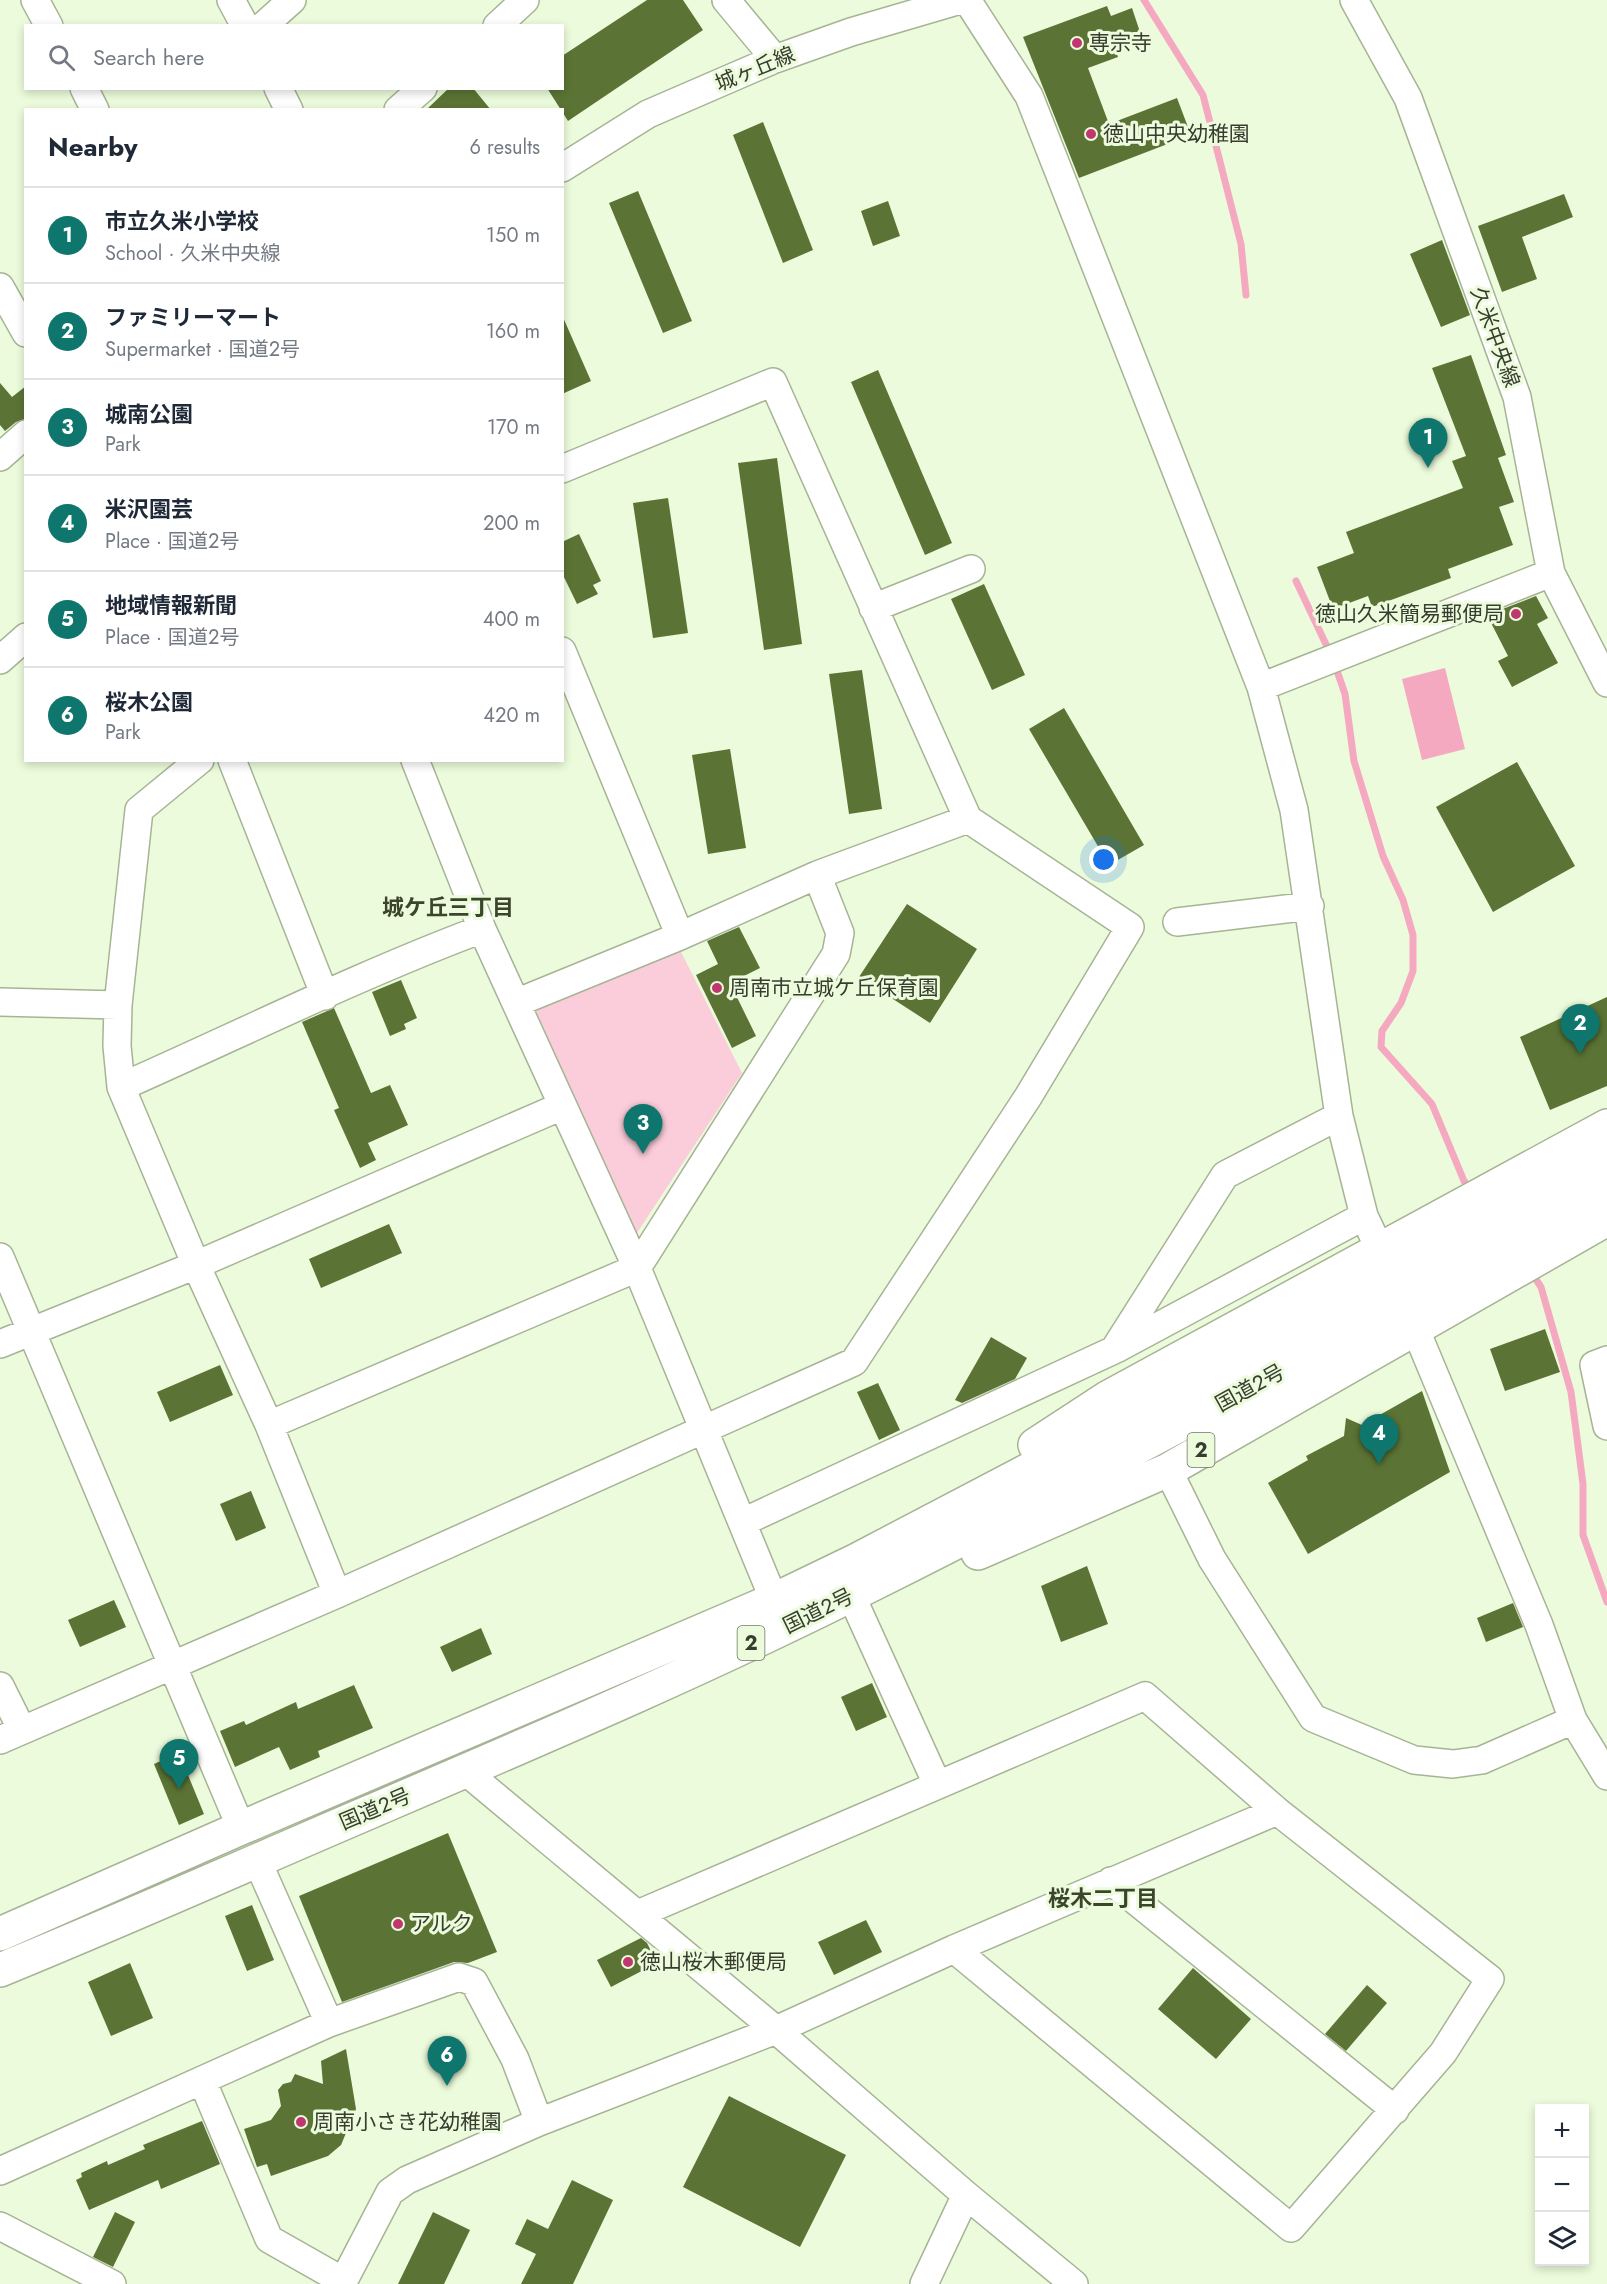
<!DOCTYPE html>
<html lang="en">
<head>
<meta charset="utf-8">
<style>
  body { margin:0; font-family:Jost,"Noto Sans JP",sans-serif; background:#f6f6f7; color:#1f2937 }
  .controls { position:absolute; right:18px; bottom:18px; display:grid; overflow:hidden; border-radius:0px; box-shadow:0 3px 9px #0003 }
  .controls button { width:54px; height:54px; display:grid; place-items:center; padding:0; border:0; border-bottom:2px solid #e0e1e3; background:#fff; color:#1f2937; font:30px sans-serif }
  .you { position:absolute; left:1104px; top:860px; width:21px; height:21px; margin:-15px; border:4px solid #fff; border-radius:50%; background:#1a73e8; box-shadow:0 0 0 9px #1a73e833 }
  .badge { display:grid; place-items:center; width:39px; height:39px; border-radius:50%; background:#0f766e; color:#fff; font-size:20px; font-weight:700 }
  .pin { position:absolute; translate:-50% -50px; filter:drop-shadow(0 2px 3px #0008) }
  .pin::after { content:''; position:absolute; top:32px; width:21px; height:18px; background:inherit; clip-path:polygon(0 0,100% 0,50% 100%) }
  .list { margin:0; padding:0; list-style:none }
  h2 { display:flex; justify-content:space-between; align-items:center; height:78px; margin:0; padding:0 24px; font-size:26px }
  h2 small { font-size:20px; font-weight:400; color:#747a83 }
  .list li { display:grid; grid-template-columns:39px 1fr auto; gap:18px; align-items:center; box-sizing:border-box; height:96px; padding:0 24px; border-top:2px solid #e0e1e3 }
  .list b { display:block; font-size:22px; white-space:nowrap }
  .list p { margin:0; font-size:20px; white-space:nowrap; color:#747a83 }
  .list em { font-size:20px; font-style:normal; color:#747a83 }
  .icon { flex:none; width:33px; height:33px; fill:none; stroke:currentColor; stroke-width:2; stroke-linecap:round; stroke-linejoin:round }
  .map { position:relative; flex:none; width:1607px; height:2284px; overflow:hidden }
  .search { position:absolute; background:#fff; box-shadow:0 3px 9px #0003; left:24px; top:24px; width:540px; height:66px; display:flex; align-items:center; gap:15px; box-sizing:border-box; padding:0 21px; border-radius:0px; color:#747a83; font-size:22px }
  .panel { position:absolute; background:#fff; box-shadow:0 3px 9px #0003; left:24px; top:108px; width:540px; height:654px; border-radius:0px }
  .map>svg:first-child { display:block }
</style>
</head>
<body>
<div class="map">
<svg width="1607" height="2284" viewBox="0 0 1607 2284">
  <rect width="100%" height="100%" fill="#ecfbdb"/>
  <path fill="#fbcddb" d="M679,948l63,125 -107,163 -103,-227z"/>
  <path fill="#f5a9c1" d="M1445,668l20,81 -43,11 -20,-81z"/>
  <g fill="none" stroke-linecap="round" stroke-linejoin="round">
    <path stroke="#f5a9c1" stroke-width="7" d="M1144,0l59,95 38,149 5,51
      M1296,581l35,74
      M1335,665l10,29 9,67 29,95 20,44 10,35v36l-12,32 -19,28 -1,16 51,57 32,77 7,9
      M1531,1272l10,15 30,105 12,92v51l24,67"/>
  </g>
  <path fill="#5b7435" d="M647,0h36l20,30 -135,91 -21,-33h15v-32z
    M1107,6l4,10 21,-8 10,30 -27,10 3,9 -30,11 21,56 68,-26 14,37 -112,43 -56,-141z
    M449,88h24l18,22h-65z
    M763,122l50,128 -30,13 -50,-128z
    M638,191l54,130 -29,12 -54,-130z
    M1564,194l9,23 -51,20 15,42 -35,13 -24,-66z
    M888,201l12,35 -27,10 -12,-35z
    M1442,240l28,75 -29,12 -31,-73z
    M562,315l29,66 -29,13z
    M1471,355l35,100 -8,3 16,44 -15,5 14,38 -65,24 3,9 -79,29 -4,-11 -35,13 -16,-42 37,-14 -8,-21 117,-44 -11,-27 14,-5 -34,-88z
    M878,370l74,173 -27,12 -74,-173z
    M0,383l12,14 14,-11v33l-10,3 -11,9 -5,-6z
    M777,458l25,186 -38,6 -26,-187z
    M668,498l20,135 -35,5 -20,-135z
    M579,534l22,47 -8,4 5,9 -21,10 -15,-31v-31z
    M984,584l41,91 -33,15 -41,-91z
    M1536,596l12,22 -11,6 21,39 -46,24 -14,-26 10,-5 -21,-41z
    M862,670l20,139 -33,5 -20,-140z
    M1064,708l80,137 -35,20 -80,-136z
    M730,749l16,99 -38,6 -16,-99z
    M1517,762l58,104 -82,46 -57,-105z
    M907,904l70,45 -47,74 -71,-46z
    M739,927l21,41 -30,15 26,53 -24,12 -36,-73 22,-11 -11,-23z
    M401,980l16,38 -13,6 2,5 -16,7 -18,-44z
    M1607,997v89l-57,24 -30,-73z
    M334,1008l37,85 19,-8 18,40 -40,18 8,17 -16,8 -26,-58 5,-2 -37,-86z
    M389,1224l13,29 -81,35 -12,-29z
    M1545,1329l15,43 -55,19 -15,-42z
    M991,1337l36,21 -12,21 -53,24 -7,-3z
    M220,1365l13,30 -63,27 -13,-30z
    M878,1383l22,47 -21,10 -22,-48z
    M1422,1391l28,81 -142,82 -40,-71 40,-23 -2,-4 38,-20 2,-18 16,7z
    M251,1491l15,37 -30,13 -16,-37z
    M1087,1566l21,58 -47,18 -20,-56z
    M114,1600l12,27 -46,20 -12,-27z
    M1513,1603l10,24 -37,15 -9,-24z
    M481,1628l11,26 -40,18 -12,-25z
    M872,1683l15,34 -31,14 -15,-34z
    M354,1685l19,43 -55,23 2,6 -30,13 -11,-23 -44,20 -15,-36 24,-10 2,4 50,-23 2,7z
    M179,1753l25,61 -25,11 -25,-61z
    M448,1833l49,119 -29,11 -14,-1 -112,40 -43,-106z
    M252,1905l22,55 -27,11 -22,-55z
    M866,1920l16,32 -48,23 -16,-33z
    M641,1938l6,5 10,20 -46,24 -14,-27z
    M130,1963l23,55 -42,18 -23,-54z
    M1193,1968l58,51 -35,40 -58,-50z
    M1367,1985l20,18 -41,48 -21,-17z
    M346,2049l10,60 -15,36 -13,11 -57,20 -4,-12 -10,3 -13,-38 27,-9 10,-14 -3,-16 5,-6 8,-2 4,-8 28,10 -2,-23z
    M729,2096l117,59 -46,92 -117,-60z
    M202,2121l18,43 -59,25 -3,-9 -69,30 -13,-30 6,-3 -1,-4 26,-12 1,4 37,-16 -2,-4z
    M572,2180l41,20 -40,84h-52l15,-30 -21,-10 12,-25 21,10z
    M115,2212l20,10 -22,45 -20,-10z
    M433,2212l37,18 -26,54h-46z"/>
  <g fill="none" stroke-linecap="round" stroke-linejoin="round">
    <g stroke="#a6b495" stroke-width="30">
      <path id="minor" d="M35,0l14,26
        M231,0l14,26
        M726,0l49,59
        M967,0l62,96 232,591 33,123 45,306 25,100 16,34
        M1354,0l54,98 109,299 34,176 56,110
        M263,26l29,-26
        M497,26l28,-26
        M84,88l11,22
        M278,88l11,22
        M398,110l25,-22
        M562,168l86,-54 127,-55 76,-27 109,-32
        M0,287l26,46
        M0,457l26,-23
        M873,608l98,-39
        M562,651l118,285 137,-61 151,-56
        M0,660l26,-23
        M1261,687l290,-114
        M200,760l-61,50 -21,195 -1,41 4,41 75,178 73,160 68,169
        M232,760l93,236
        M415,760l67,169 155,339 137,332
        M1177,922l133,-16
        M0,1002l118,3
        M516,1003l164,-67
        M121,1087c120,-53 238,-112 361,-158
        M0,1257l241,571
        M1415,1328l124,297 34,95 34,56
        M0,1344l196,-79 366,-159
        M1116,1349l248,-133
        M1607,1360l-13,5 13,61
        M269,1425l368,-157 199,-314 4,-21 -23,-58
        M1168,1470l44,89 101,159 101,42 39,4 29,-4 91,-40
        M743,1522l371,-172 111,-175 114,-59
        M851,1595l86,189
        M0,1686l22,44
        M0,1740l337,-146 517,-232 174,-265 102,-170 -162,-108 -195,-437 -211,87
        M465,1771l311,259 190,165 108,89
        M257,1860l72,163
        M1111,1881l284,229
        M638,1914l507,-218 132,115 213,168 -47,74 -152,175 -337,-279
        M202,2080l67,159 74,42
        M0,2171l329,-148 130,-46 15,5 41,77 24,63
        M0,2226l112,58
        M342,2284l48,-92 17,-12 132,-58 237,-92 178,-81 323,-138
        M924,2284l42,-89"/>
    </g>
    <g stroke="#a6b495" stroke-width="36">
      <path id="highway" d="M1035,1445l72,-47 500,-272
        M978,1553l190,-83 439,-251
        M0,1934l241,-106 533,-228 83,-40 570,-299 180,-101
        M0,1970c125,-51 248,-106 372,-159 170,-73 341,-146 507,-230 246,-123 487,-257 728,-389"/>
    </g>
    <use href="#minor" stroke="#fff" stroke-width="27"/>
    <use href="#highway" stroke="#fff" stroke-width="33"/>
  </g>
  <g fill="#c03671" stroke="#ecfbdb" stroke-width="2">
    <circle cx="1077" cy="43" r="6"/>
    <circle cx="1091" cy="134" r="6"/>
    <circle cx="1516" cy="614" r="6"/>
    <circle cx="717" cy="988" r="6"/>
    <circle cx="398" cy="1924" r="6"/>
    <circle cx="628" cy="1962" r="6"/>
    <circle cx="301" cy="2122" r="6"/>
  </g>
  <g text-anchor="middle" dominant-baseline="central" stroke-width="6" stroke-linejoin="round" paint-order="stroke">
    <g fill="#ecfbdb" stroke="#6d7663" stroke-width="1.5">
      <rect x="1187.5" y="1433" width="27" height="34" rx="4.5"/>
      <rect x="737.5" y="1626" width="27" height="34" rx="4.5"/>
    </g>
    <g font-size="20" font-weight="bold" fill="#373d30">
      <text x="1201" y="1450">2</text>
      <text x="751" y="1643">2</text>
    </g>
    <g font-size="21" fill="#373d30" stroke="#ecfbdb" text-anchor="start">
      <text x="1089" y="43">専宗寺</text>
      <text x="1103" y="134">徳山中央幼稚園</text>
      <text x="1504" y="614" text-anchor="end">徳山久米簡易郵便局</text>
      <text x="729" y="988">周南市立城ケ丘保育園</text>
      <text x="410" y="1924">アルク</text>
      <text x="640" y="1962">徳山桜木郵便局</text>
      <text x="313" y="2122">周南小さき花幼稚園</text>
    </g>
    <g font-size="21" fill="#373d30" stroke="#ecfbdb">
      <text transform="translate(755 69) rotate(-22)">城ヶ丘線</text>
      <text transform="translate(1495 337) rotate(70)">久米中央線</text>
      <text transform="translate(1250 1388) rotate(-29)">国道2号</text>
      <text transform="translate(818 1611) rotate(-26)">国道2号</text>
      <text transform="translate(375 1809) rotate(-23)">国道2号</text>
    </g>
    <g font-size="22" font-weight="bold" fill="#3a452b" stroke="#ecfbdb">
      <text x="448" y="907">城ケ丘三丁目</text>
      <text x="1103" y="1898">桜木二丁目</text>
    </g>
  </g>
</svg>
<div class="controls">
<button>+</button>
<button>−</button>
<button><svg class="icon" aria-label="layers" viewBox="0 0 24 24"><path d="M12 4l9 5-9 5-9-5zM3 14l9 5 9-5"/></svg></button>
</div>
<div class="you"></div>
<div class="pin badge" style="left:1428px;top:468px">1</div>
<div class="pin badge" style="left:1580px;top:1054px">2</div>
<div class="pin badge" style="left:643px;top:1154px">3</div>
<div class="pin badge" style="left:1379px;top:1464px">4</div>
<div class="pin badge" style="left:179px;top:1789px">5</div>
<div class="pin badge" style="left:447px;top:2086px">6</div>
<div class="search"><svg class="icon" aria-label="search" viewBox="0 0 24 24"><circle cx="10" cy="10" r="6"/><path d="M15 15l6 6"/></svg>Search here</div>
<section class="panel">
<h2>Nearby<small>6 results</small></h2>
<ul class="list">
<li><span class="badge">1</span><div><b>市立久米小学校</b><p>School · 久米中央線</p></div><em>150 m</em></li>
<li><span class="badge">2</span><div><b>ファミリーマート</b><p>Supermarket · 国道2号</p></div><em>160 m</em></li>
<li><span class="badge">3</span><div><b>城南公園</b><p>Park</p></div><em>170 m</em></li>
<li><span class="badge">4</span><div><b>米沢園芸</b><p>Place · 国道2号</p></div><em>200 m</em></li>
<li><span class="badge">5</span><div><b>地域情報新聞</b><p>Place · 国道2号</p></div><em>400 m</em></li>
<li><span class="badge">6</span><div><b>桜木公園</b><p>Park</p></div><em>420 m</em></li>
</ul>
</section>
</div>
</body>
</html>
